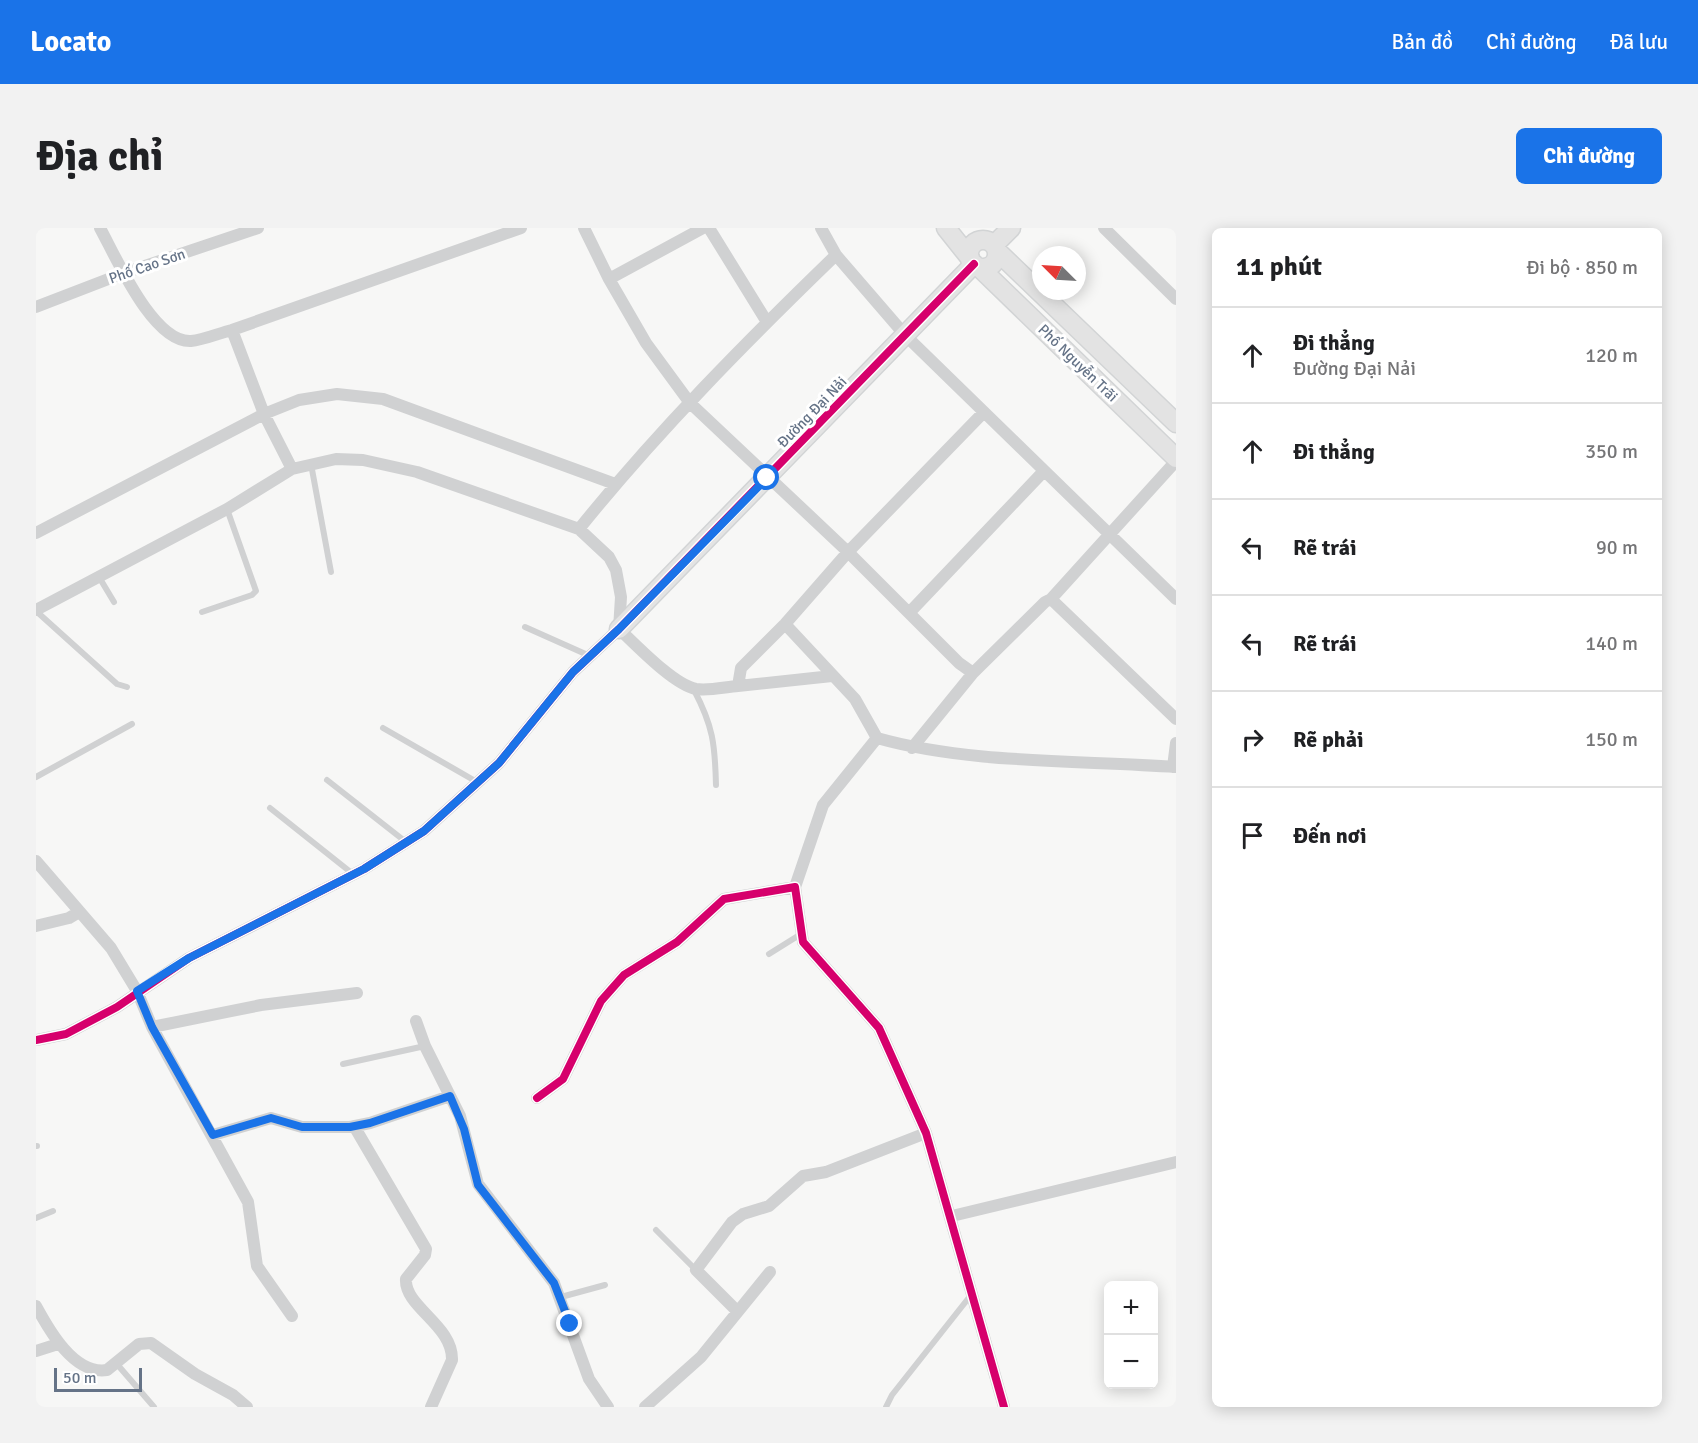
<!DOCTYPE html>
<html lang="vi">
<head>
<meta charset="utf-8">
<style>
  body { margin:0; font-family:Signika,sans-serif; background:#f2f2f2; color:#202124 }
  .controls { position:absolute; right:18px; bottom:18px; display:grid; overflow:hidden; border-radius:9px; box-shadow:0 3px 15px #0003 }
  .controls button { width:54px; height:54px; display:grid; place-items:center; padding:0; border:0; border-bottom:2px solid #e0e0e0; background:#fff; color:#202124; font:30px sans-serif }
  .compass { position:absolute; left:996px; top:18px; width:54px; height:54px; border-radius:50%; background:#fff; box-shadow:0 3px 15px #0003; rotate:294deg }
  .scale { position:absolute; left:18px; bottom:15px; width:88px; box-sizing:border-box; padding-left:6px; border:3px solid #657387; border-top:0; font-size:16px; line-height:21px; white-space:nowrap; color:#657387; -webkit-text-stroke:4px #fff; paint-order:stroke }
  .stop { position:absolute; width:18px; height:18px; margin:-14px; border:4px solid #1a73e8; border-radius:50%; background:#fff }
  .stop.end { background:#1a73e8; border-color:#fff; box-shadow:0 2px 6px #0008 }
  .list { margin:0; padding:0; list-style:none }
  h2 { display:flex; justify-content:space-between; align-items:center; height:78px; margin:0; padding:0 24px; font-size:26px }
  h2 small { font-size:20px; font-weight:400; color:#757577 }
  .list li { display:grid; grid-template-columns:39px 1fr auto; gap:18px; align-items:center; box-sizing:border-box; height:96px; padding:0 24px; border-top:2px solid #e0e0e0 }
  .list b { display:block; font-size:22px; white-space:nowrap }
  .list p { margin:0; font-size:20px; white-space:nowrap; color:#757577 }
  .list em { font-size:20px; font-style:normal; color:#757577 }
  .icon { flex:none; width:33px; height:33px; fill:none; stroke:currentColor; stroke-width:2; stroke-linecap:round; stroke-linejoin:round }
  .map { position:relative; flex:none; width:1140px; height:1179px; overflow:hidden; border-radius:9px }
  header { display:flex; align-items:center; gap:36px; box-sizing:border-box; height:84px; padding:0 30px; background:#1a73e8; color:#fff }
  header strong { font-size:28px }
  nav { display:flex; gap:33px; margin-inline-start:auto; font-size:21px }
  .intro { display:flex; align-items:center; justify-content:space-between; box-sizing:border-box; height:144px; padding:0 36px }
  h1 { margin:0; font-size:42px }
  .button { padding:15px 27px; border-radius:9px; background:#1a73e8; color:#fff; font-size:21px; font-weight:700 }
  main { display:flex; gap:36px; padding:0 36px }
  aside { flex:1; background:#fff; border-radius:9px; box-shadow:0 3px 15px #0003 }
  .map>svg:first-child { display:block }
</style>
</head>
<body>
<header>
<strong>Locato</strong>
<nav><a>Bản đồ</a><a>Chỉ đường</a><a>Đã lưu</a></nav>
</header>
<div class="intro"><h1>Địa chỉ</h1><a class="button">Chỉ đường</a></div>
<main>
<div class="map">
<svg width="1140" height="1179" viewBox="0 0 1140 1179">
  <rect width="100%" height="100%" fill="#f7f7f6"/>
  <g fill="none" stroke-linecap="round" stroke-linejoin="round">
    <g stroke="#d2d4d5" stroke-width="21">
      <path id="secondary" d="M910,0l24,30
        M933 26a14 14 0 1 1 28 0a14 14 0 1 1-28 0Z
        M958,17l17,-17
        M961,23l179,172
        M944,40l196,190
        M583,401l355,-365"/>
    </g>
    <path stroke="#d0d1d2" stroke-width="6" d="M275,236l20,108
      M63,349l15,25
      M0,383l81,73 10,3
      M166,384l50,-17 4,-4 -29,-82
      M489,399l65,29
      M658,462c19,36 21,54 22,95
      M347,500l94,54
      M0,549l96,-53
      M291,552l79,62
      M234,580l83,66
      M733,726l32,-20
      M307,836l82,-18
      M0,918h1
      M0,990l17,-7
      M620,1002l40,40
      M525,1069l44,-12
      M80,1135l38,44
      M850,1179l6,-12 79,-100"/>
    <path stroke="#d0d1d2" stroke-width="12" d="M64,0c16,29 53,115 91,113 13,-1 28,-8 41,-11l289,-102
      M548,0l25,51 37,64 44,60 158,149 111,111 14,10
      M673,0l58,94
      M785,0l15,27 69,80 271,264
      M1068,0l72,71
      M573,51l94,-51
      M0,79l88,-34 134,-45
      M196,102l32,84 28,55
      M543,301c78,-97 167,-187 257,-274
      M0,305l228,-119 35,-14 38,-6 46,5 232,85
      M1015,371l125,120
      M0,382l191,-101 65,-40 44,-10 27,1 54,12 162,57 30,28 7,13 5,27 -2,32 -46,43 -74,91 -75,68 -60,38 -175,89 -72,49 -51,27 -30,6
      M873,385l135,-142
      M749,396l70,75 22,39c92,26 203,22 299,29
      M583,401c17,16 55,56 77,60 13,2 29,-2 42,-3
      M796,448l-94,10 3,-18 44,-44 63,-72 136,-140
      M876,520l61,-75 72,-71 6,-3 125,-138
      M1137,539l3,-24
      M0,633l75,87 26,43 15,36 96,175 9,64 35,50
      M759,659l28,-82 54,-67
      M0,698l33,-8 10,-6
      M380,793l9,25 35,70 18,68 76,99 35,96 19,28
      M116,799l109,-22 96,-12
      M501,870l26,-19 38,-78 23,-26 53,-33 47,-43 71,-12 8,55 76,86 47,105 78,274
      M318,898l72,123 -1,6 -19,24c-2,28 47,46 46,81l-21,47
      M177,907l58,-17 31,9h48l20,-4 80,-27
      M916,988l224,-54
      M0,1078c13,24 38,69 71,64l32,-26 12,-1 44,31 38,21 14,12
      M700,1082l-40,-40 36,-48 11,-8 26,-8 34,-30 23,-4 100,-39
      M0,1123l22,-7
      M609,1179l56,-50 69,-85"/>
    <use href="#secondary" stroke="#e3e3e3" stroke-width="18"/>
    <g stroke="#fff" stroke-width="11">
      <path id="cycleway" d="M0,812l30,-6 51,-27 72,-49 175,-89 60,-38 75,-68 74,-91 46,-43 355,-365
        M501,870l26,-19 38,-78 23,-26 53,-33 47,-43 71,-12 8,55 76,86 47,105 78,274"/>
    </g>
    <use href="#cycleway" stroke="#d6006c" stroke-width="8"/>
  </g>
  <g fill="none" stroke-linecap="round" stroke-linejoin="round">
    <path stroke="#1a73e8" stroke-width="8" d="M534,1096l-16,-41 -76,-98 -14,-56 -14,-33 -80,27 -20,4h-48l-31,-9 -58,17 -61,-108 -15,-36 52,-33 175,-89 60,-38 75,-68 74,-91 46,-43 148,-151"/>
  </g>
  <g text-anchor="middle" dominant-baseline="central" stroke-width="6" stroke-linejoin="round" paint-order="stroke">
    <g font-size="15" fill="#657387" stroke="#fff">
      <text transform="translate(111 38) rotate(-19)">Phố Cao Sơn</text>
      <text transform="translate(1042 135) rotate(44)">Phố Nguyễn Trãi</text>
      <text transform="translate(776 184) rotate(-46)">Đường Đại Nải</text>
    </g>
  </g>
</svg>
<div class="controls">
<button>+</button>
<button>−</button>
</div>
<svg class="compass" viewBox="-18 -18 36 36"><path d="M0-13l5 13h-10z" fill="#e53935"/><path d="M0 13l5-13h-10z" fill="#757577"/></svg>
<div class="scale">50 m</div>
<div class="stop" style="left:731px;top:250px"></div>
<div class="stop end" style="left:534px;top:1096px"></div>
</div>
<aside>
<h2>11 phút<small>Đi bộ · 850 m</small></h2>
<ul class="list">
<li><svg class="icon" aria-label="ahead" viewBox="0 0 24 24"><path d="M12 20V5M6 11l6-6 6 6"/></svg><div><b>Đi thẳng</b><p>Đường Đại Nải</p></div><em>120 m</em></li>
<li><svg class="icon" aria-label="ahead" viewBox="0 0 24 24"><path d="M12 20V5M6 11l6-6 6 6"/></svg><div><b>Đi thẳng</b></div><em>350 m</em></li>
<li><svg class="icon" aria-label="left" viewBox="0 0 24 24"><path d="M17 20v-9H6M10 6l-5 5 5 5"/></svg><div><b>Rẽ trái</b></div><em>90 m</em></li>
<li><svg class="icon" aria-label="left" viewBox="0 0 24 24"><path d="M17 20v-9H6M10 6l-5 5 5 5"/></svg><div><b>Rẽ trái</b></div><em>140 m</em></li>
<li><svg class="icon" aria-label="right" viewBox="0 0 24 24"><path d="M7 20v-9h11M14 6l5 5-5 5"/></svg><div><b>Rẽ phải</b></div><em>150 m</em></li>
<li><svg class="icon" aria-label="arrive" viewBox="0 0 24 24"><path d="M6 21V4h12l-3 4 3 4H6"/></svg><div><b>Đến nơi</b></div></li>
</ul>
</aside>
</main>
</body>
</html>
